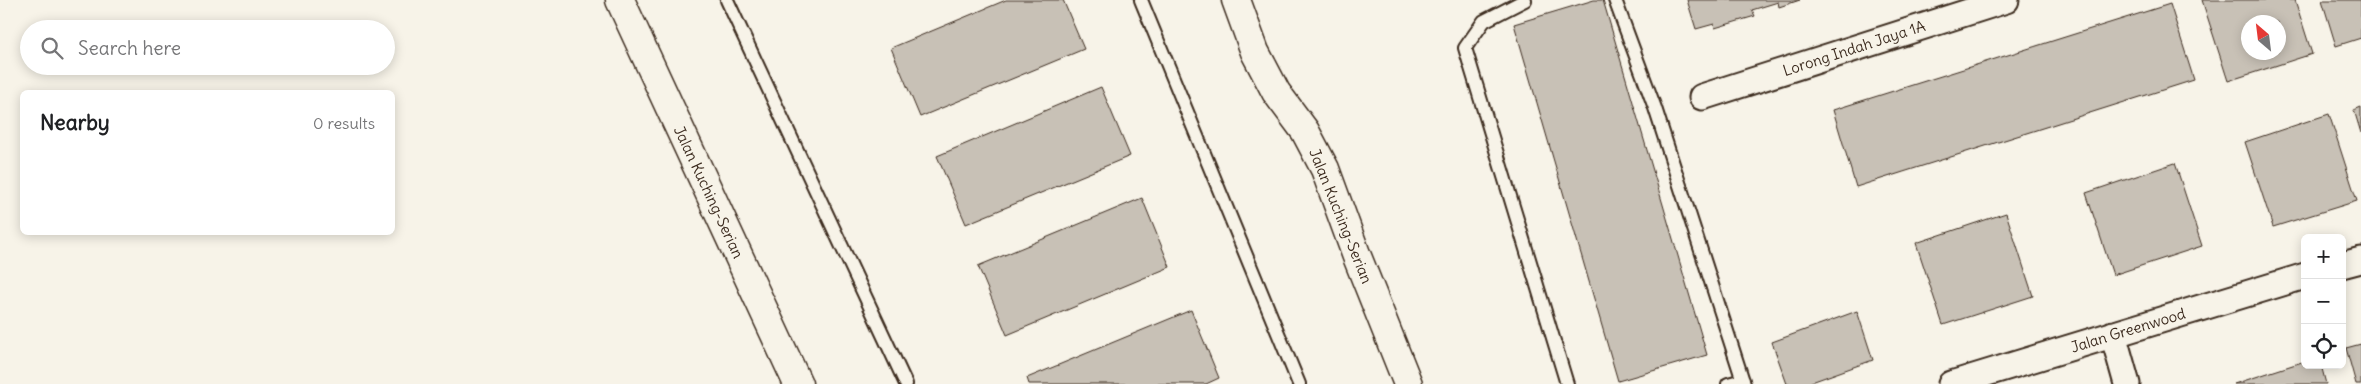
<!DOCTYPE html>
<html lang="en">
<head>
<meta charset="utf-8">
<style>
  body { margin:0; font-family:Delius,sans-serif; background:#f6f6f6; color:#202124 }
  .controls { position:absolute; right:15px; bottom:15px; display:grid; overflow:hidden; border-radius:8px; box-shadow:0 2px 12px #0003 }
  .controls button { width:45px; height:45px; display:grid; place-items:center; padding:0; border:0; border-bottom:1px solid #e0e0e0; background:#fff; color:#202124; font:25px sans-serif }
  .compass { position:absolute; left:2241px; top:15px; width:45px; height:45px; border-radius:50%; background:#fff; box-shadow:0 2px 12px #0003; rotate:332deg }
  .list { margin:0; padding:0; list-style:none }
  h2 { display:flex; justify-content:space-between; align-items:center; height:65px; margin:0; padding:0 20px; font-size:21px }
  h2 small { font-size:16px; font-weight:400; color:#757577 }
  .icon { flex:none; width:28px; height:28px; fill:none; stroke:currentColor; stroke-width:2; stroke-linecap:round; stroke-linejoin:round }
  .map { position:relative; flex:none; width:2361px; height:384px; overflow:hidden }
  .search { position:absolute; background:#fff; box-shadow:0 2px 12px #0003; left:20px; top:20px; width:375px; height:55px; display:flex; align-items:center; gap:12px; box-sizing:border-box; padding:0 18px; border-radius:28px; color:#757577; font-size:19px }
  .panel { position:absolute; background:#fff; box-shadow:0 2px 12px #0003; left:20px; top:90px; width:375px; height:145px; border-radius:8px }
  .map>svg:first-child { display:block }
</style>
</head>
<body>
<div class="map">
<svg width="2361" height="384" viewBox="0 0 2361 384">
  <rect width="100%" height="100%" fill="#f7f3e8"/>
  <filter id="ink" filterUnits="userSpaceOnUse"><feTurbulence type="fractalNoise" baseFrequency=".02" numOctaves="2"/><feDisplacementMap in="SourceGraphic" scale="10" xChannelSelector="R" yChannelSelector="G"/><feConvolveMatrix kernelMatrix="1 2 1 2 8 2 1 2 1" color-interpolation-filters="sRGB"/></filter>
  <g filter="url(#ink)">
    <path fill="#c8c1b6" stroke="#3b2a1e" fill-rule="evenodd" d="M1006,0h57l21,49 -164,68 -29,-69z
      M1594,0h9l104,355 -89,26 -104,-357z
      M1687,0h113l-21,7 -1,-5 -26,8 3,6 -40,12 -1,-4 -18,5z
      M2202,0h93l17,54 -84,27zM2248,22h30v30h-30z
      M2322,0h39v38l-25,8z
      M2170,4l24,76 -338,107 -23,-77z
      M1101,87l29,69 -164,68 -29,-68z
      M2361,107v26l-7,-23z
      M2329,114l28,87 -84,26 -28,-85z
      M2175,163l27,83 -89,29 -27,-82z
      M1142,198l28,69 -163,68 -29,-69z
      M2006,213l27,83 -90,29 -27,-82z
      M1191,310l28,68 -13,6h-177l-2,-6z
      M1857,311l16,49 -67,24h-19l-15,-42z
      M2361,344v40h-5l-10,-36z
      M2305,361v4h16l5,19h-92z"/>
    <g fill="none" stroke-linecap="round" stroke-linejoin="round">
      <g stroke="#3b2a1e" stroke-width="16">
        <path id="lane" d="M727,0l179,384
          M1141,0l158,384
          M1525,0l-41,21 -19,27 102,336
          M1615,0l40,108 89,276
          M1728,384l15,-4"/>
      </g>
      <g stroke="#3b2a1e" stroke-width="29">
        <path id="street" d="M1702,97l304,-97
          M2342,265l19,-5
          M2113,334l14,50
          M1951,384l354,-108"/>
      </g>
      <g stroke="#3b2a1e" stroke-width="31">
        <path id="highway" d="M620,0l178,384
          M1236,0l19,52 21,40 29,39 20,38 31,85 52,130"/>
      </g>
      <use href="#lane" stroke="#f7f3e8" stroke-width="12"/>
      <use href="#street" stroke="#f7f3e8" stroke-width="25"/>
      <use href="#highway" stroke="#f7f3e8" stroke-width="28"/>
    </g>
  </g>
  <g text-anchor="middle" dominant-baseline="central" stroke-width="4" stroke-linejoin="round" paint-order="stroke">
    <g font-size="15" fill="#3b2a1e" stroke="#f7f3e8">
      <text transform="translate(1854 48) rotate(-18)">Lorong Indah Jaya 1A</text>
      <text transform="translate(709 192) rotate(65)">Jalan Kuching-Serian</text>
      <text transform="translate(1341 216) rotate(68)">Jalan Kuching-Serian</text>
      <text transform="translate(2128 330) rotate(-17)">Jalan Greenwood</text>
    </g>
  </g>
</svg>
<div class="controls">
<button>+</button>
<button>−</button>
<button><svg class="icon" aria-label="locate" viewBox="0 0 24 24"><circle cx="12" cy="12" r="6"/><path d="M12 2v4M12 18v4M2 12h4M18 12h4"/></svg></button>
</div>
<svg class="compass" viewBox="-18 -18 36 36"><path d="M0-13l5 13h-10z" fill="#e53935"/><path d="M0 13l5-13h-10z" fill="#757577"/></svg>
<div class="search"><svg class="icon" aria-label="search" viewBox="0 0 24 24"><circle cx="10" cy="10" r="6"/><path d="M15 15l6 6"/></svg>Search here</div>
<section class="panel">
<h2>Nearby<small>0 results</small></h2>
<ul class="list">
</ul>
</section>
</div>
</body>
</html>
